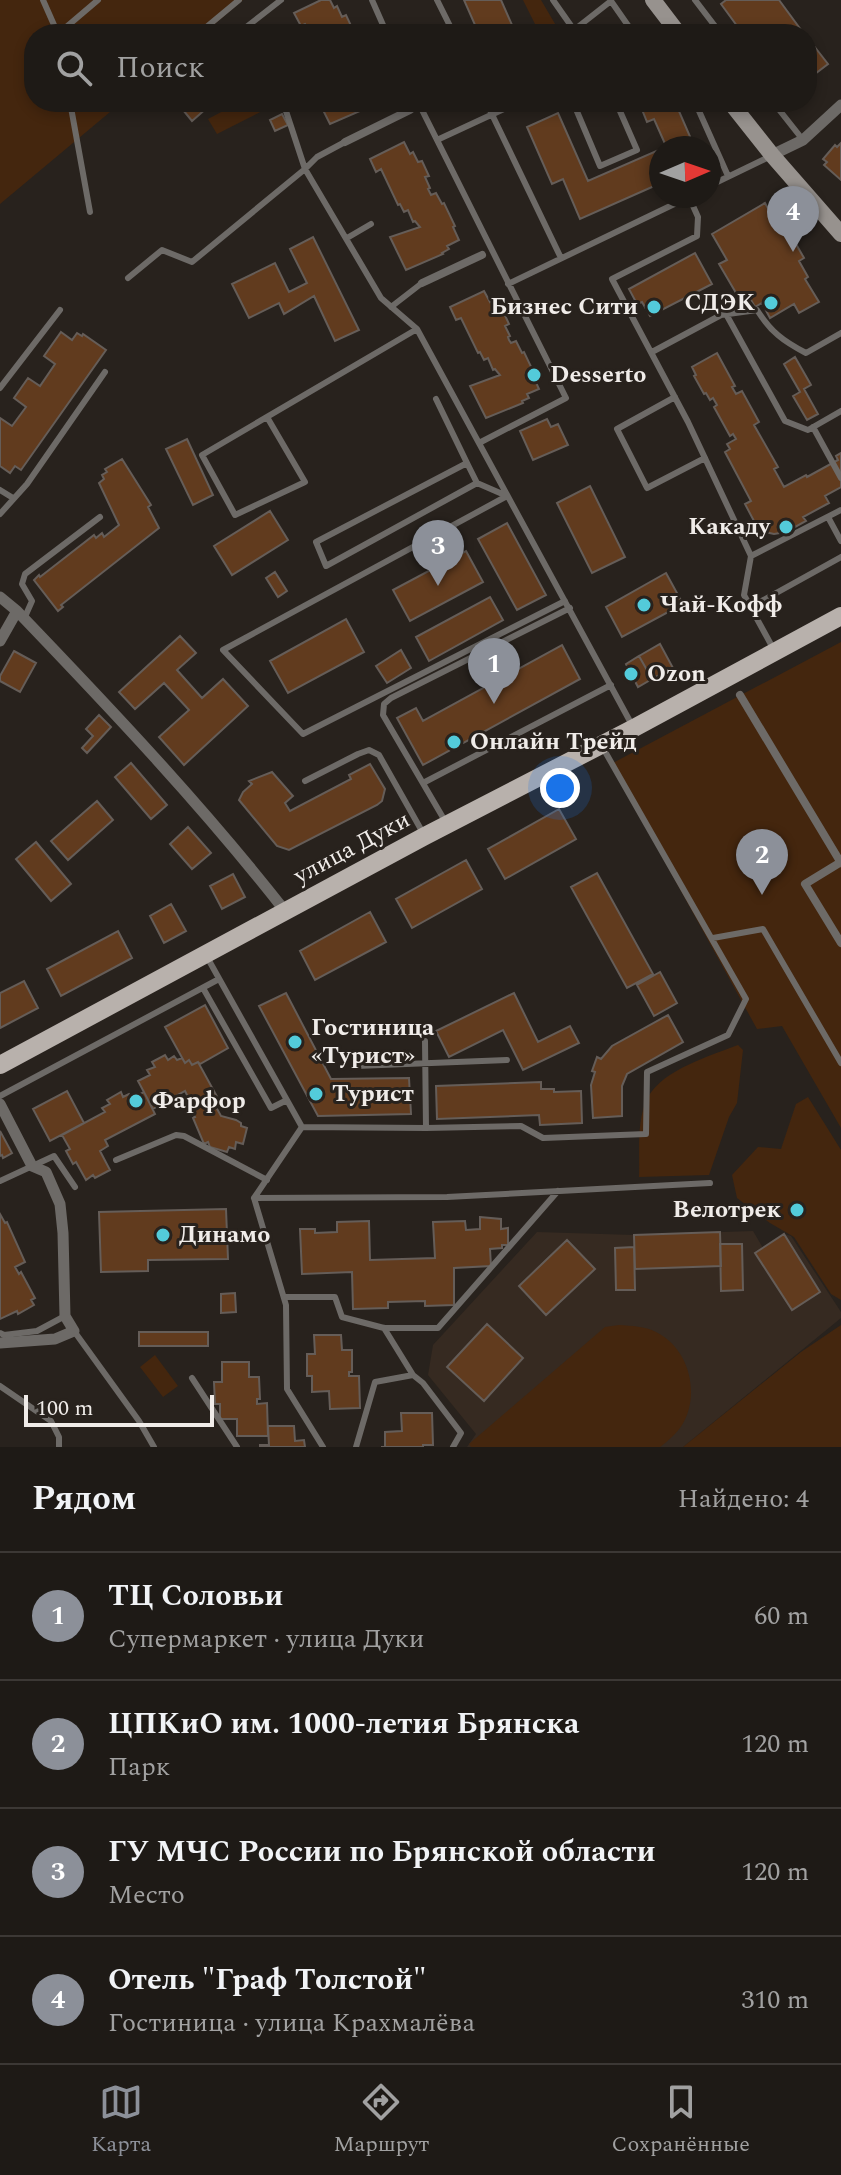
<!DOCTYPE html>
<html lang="ru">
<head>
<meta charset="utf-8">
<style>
  body { margin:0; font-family:Spectral,serif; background:#26231f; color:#f1f3f6 }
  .compass { position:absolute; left:649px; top:136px; width:72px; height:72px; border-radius:50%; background:#1e1a16; box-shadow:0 4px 12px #0003; rotate:88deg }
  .scale { position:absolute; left:24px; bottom:20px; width:190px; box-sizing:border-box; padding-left:8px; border:4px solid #f0ece9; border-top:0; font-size:22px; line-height:28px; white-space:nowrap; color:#f0ece9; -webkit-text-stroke:6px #28221d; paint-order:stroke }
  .you { position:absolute; left:560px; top:788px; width:28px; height:28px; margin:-20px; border:6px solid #fff; border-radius:50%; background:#1a73e8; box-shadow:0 0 0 12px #1a73e833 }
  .badge { display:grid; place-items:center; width:52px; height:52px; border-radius:50%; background:#8c9099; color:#fff; font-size:26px; font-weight:700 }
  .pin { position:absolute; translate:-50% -66px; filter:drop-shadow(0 2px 4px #0008) }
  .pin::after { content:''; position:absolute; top:42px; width:28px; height:24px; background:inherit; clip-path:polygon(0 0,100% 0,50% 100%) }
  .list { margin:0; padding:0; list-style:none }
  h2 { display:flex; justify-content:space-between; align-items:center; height:104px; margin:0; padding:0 32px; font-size:34px }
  h2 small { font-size:26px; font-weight:400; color:#a1a1a1 }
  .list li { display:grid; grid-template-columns:52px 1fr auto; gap:24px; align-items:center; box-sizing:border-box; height:128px; padding:0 32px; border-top:2px solid #3c3835 }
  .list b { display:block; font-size:30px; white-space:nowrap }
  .list p { margin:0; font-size:26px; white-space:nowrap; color:#a1a1a1 }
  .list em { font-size:26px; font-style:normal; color:#a1a1a1 }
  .icon { flex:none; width:44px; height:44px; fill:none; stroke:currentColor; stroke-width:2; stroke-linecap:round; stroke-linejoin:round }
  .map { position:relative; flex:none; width:841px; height:1447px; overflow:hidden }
  .search { position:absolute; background:#1e1a16; box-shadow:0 4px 12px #0003; left:24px; right:24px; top:24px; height:88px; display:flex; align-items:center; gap:20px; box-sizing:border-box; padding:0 28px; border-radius:32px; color:#a1a1a1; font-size:30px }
  .sheet { height:616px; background:#1e1a16 }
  nav { display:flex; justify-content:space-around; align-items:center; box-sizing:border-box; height:112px; border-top:2px solid #3c3835; background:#1e1a16; font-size:22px; color:#a1a1a1 }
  nav a { display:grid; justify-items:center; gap:4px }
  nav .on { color:#8c9099 }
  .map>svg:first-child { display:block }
</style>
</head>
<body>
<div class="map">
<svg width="841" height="1447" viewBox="0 0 841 1447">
  <rect width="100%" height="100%" fill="#28221d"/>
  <path fill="#362a21" d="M753,1231l10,17 21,-14 7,2 50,76v6l-158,129h-216l9,-13 -48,-59 5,-30 104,-113 97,3z"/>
  <path fill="#44260e" d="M0,0h243l-40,34h-169v68h88l-122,102z
    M523,0h18l20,34h-21z
    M240,102h30l2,4 -55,28 -9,-15z
    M841,642v486l-59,-102 -25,3 -146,-265z
    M738,1045l5,5 -6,53 -8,14 -20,58 -70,2c1,-24 -3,-58 9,-80 16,-28 62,-41 90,-52z
    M808,1097l33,53v150l-10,-6 -37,-57 -24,-14 -33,-25 -5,-23 26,-28 23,2 15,-45z
    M619,1325c12,1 26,1 37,7 33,16 45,62 26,93 -5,8 -14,16 -22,22h-189l-2,-3 136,-117z
    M841,1325v122h-158l118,-95z
    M155,1355l23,31 -15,11 -23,-30z"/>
  <path fill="#613b1e" stroke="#655d58" stroke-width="2" d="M321,0h9l4,8 3,-2 5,11 4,-2 7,15 -3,2 1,2h-41l-5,-10 -4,2 -7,-13z
    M464,0h37l15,34h-37z
    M726,0h53l25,34h-61l-22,-30z
    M807,37l21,27 -21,16z
    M182,102h21l5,5 -16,14 -13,-16z
    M319,102h53l1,2 -7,3 1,1 -37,16z
    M639,102h36l20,46h-32l3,-2 -12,-27 -7,3z
    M558,113l30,68 73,-32v34l-81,36 -17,-40 -11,5 -25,-57z
    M282,114l6,11 -13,6 -5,-11z
    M404,142l6,12 3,-2 5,10 4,-1 7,15 -4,1 5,11 -2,1 3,6 5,-2 6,11 2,-1 11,23 -2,1 6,13 -12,6 2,3 -7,4 1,1 -37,16 -16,-33 30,-10 -5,-6 -2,1 -5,-12 -4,2 -4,-8 -2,1 -17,-36 -5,3 -6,-13z
    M841,143v37l-17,-15 3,-3 -4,-3 12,-14 2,2z
    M765,203l10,18 13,9 16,28 -5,3 9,16 -3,2 14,23 -20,11 -5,-9 -24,14 -8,-15 -7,4 -8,-14 -8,5 -20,-34 8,-4 -15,-26z
    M313,237l46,93 -24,11 -21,-45 -30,18 -5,-11 -30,15 -17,-34 43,-21 14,29 18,-9 -17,-34z
    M695,253l17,31 -62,32 -8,-14 -5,2 -8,-15z
    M484,291l6,11 3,-2 5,10 4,-1 7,15 -4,2 5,10 -2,1 1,3 2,3 5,-2 6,12 2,-1 11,23 -2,1 6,13 -12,5 2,4 -7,3 1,2 -37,15 -16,-32 30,-11 -5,-6 -2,1 -5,-12 -4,2 -4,-8 -2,1 -17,-35 -5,2 -6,-13z
    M61,332l11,8 5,-7 5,3 1,-2 23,16 -85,120 -6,-4 -5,7 -10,-7v-48l12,8 14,-19 -12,-9 14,-20 12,8 15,-22 -11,-8z
    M717,353l18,33 -3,1 4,7 6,-3 17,31 -5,3 24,42 -4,2 10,18 22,-12 1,2 31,-17 -2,-4 5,-3v34l-16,9 4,7 -26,14 3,4 -20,11 -12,2 -9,-2 -10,-9 -10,-19 6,-3 -26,-49 5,-3 -3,-5 9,-5 -3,-5 -3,2 -16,-29 3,-2 -4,-7 -3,2 -4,-7 -2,1 -10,-18 2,-1 -4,-8z
    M795,357l16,28 -7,4 14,25 -11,6 -14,-24 7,-4 -16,-28z
    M547,419l4,8 7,-3 10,21 -35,15 -13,-29z
    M187,439l26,56 -20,10 -27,-56z
    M122,459l29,46 -3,2 11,21 -98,77 2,2 -5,4 -24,-31 5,-5 1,2 54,-42 2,3 6,-5 2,4 15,-12 -20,-42 5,-4 -2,-4 5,-3 -2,-3z
    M590,486l35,71 -33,16 -35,-70z
    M270,511l18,29 -56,35 -18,-29z
    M507,523l39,72 -29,15 -39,-71z
    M466,551l17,31 -73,39 -17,-31z
    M275,572l12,19 -9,6 -12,-19z
    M666,573l17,31 -61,33 -16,-30z
    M490,597l13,23 -74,41 -13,-24z
    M346,619l18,33 -76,41 -18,-32z
    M180,636l16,17 -19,17 25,28 21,-19 25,27 -64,59 -25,-28 30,-27 -25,-27 -29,26 -16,-17z
    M660,644l13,24 -21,11 -13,-23z
    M562,645l18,34 -157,86 -26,-47 19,-10 7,13z
    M401,650l10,18 -24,15 -11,-17z
    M14,651l22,12 -16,29 -20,-11v-5z
    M639,656l13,23 -14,8 -12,-23z
    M99,715l12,12 -24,26 -5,-5 11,-12 -7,-7z
    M131,763l36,42 -16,14 -36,-42z
    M370,764l15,25 -3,12 -5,4 -88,45 -12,-4 -38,-46 4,-8 9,-8 -3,-3 23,-9 21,24 -8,7 5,8 61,-32 -2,-4z
    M97,801l16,19 -45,40 -17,-19z
    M559,809l17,30 -71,40 -17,-30z
    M188,827l23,26 -19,16 -22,-25z
    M36,842l35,42 -20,17 -35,-42z
    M466,860l16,29 -70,39 -16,-29z
    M597,873l56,101 -26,14 -56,-101z
    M233,874l12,23 -23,12 -12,-23z
    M171,904l15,27 -22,12 -14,-27z
    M370,912l16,30 -71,38 -15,-29z
    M118,931l14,27 -71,38 -14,-27z
    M660,972l17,31 -23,13 -17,-31z
    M24,981l14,27 -38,20v-35z
    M286,993l45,86 78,-1 2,36 -93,2 -59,-110z
    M514,993l24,49 32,-16 9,17 -56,27 -20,-40 -54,27 -13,-26z
    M205,1005l23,43 -28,16 -2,-2 -6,3 -3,-5 -4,3 -20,-36z
    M668,1015l15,27 -56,32 -5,12v30l-29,2 -2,-33 4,-13 -3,-1 5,-14 4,2 11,-13z
    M165,1055l3,5 6,-4 3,4 5,-2 3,5 4,-3 3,5 6,-3 23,42 -5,3 5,9 15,4 5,3v3l6,2 -4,16 -7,-2 -1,7 -6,-2 -2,5 -17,-5 -2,-5 -4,2 -11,-26 2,-1 -3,-5 3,-1 -10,-20 -32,18 -15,-28 12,-6 -3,-5 8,-3 -3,-5z
    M541,1082v7h13v3l27,-1 1,32 -42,2 -1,-10 -102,4 -1,-33z
    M67,1091l17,32 -34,18 -17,-32z
    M121,1092l2,5 6,-3 3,4 12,-6 11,22 -50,26 3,6 -8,5 10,19 -15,8 -2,-3 -7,5 -10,-18 -3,2 -7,-13 4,-2 -8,-14 43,-23 -3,-4 8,-4 -3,-4z
    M0,1131l12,22 -9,5 -1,-3 -2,1z
    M226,1209l2,50 -80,1v11l-47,1 -2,-60z
    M0,1214l5,9 2,-1 18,40 -10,5 4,7 2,-2 14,26 -4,2 3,5 -16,9 -1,-3 -17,8z
    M480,1217l21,2v10l7,-1v17h-6v3l-12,1 1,17 -37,2v37l-29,1v-5l-37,1v6l-35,1 -1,-37 -50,2 -2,-45h15v4l22,-1v-10l32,-1 1,39 65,-2 -2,-36 32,-1 1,9 14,-1z
    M720,1232l1,34 -86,3 -1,-34z
    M784,1234l36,58 -28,18 -37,-57z
    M567,1240l28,29 -49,46 -27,-29z
    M720,1244h22l1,46 -22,1z
    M634,1247l1,43h-19l-1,-42z
    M235,1293l1,19 -15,1v-19z
    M487,1324l36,34 -39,43 -37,-34z
    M139,1332h69v14h-69z
    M314,1335h27l1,15h10v22h-3v4h10l1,32 -30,1 -1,-18 -17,1v-16h-5v-22h8z
    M222,1362h27v15h10l1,22h-3v5l10,-1 1,33h-31v-17h-17v-15h-5l-1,-22h8z
    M401,1413h31l1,32h-10v2h-42h4v-15l17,-1z
    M268,1426h26l1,15 9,-1 1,7h-45v-2h9z"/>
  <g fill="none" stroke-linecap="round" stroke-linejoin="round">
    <path stroke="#6d6a67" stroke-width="6" d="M43,0l15,34
      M372,0l15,34
      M437,0l17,34
      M553,0l21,30 37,-29 23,33
      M695,0l26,34
      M58,34l40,-34
      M198,34l41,-34
      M249,34l-4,-6 36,-28
      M70,102l20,110
      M283,102l22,67 76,129 36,31 215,396
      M418,102l148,296 -87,45
      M486,102l75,156
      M573,102l27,64 37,-16 -21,-48
      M695,102l33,74
      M773,102l30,38
      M437,140l82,-38
      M709,186l60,-29
      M689,197l9,20 -1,19 -85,43 76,143 63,134 -7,39 30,55
      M347,238l24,-14
      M128,278l34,-28 30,12 113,-93 12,-12 28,-15
      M508,284l183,-88
      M391,307l31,-24
      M726,314l59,107 23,9 33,-19
      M652,352l69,-37 36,-5c14,22 26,31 49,43l35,-20
      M0,388l60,-78
      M675,397l-58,32 30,59 58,-30
      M436,399l31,64 -151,79 10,24 151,-83 -10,-20
      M267,417l38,65 -70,33 -33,-60 215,-126
      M813,427l28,51
      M477,483l30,13
      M0,490l13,8
      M507,496l-284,154 80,84 262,-133
      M0,514l27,-30 78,-112
      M828,517l13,24
      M751,556l90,-46
      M751,607l90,-50
      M24,619l8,-18 -10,-17 3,-10 75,-57
      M305,781l53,-27 11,-4 10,5 44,78
      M423,783l188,-98
      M445,821l-62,-106 1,-11 7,-6 179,-90
      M713,938l50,-9 78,134
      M207,957l95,170
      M203,988l68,120 16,-8
      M425,1041l1,87
      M356,1066l151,-6
      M0,1096l219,-117
      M302,1127l124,1 95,-2 22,12 103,-4 1,-62 81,-37 18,-36 -143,-251
      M116,1160l60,-25 8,1 83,44
      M0,1181l54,-25 21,31
      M254,1198l193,-1 263,-14
      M254,1198l32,107 1,84 36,58
      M254,1198l48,-71
      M284,1297h51l7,20 42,11h54l120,-137
      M74,1331l65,90 15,26
      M0,1333l4,2 33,-4 28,-15
      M413,1375l10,8 38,50 -8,14
      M192,1378l45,69
      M0,1386l51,35 8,16v10
      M356,1447l19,-65 38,-7 -29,-47"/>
    <path stroke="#6d6a67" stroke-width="8" d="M345,142l65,-32
      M422,283l60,-28
      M740,695l101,168
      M841,862l-36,22 36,59"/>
    <path stroke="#6d6a67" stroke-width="11" d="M772,155l31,-15 38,-35
      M0,597l17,14c93,97 185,194 268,300
      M0,641l17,-30
      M0,1104l32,62 14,6 14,32 3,29 2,83 9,15 -19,8 -55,4"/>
    <path stroke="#97928e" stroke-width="16" d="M653,0l26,34
      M730,102l42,53 69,79"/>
    <path stroke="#b8b1ac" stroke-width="18" d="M0,1065l425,-229 209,-108 207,-112"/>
  </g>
  <g fill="#53cbda" stroke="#28221d" stroke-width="3">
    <circle cx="771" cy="303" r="8"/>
    <circle cx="654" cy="307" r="8"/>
    <circle cx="534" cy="375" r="8"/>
    <circle cx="786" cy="527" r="8"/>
    <circle cx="644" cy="605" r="8"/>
    <circle cx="631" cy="674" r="8"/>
    <circle cx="454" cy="742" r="8"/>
    <circle cx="295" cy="1042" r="8"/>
    <circle cx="316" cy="1094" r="8"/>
    <circle cx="136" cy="1101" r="8"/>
    <circle cx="797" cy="1210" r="8"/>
    <circle cx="163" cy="1235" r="8"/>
  </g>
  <g text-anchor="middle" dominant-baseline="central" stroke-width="6" stroke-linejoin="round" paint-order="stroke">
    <g font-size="24" font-weight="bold" fill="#f0ece9" stroke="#28221d" text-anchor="start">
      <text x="755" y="303" text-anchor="end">СДЭК</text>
      <text x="638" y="307" text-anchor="end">Бизнес Сити</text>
      <text x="550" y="375">Desserto</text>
      <text x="770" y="527" text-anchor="end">Какаду</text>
      <text x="660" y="605">Чай-Кофф</text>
      <text x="647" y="674">Ozon</text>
      <text x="470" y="742">Онлайн Трейд</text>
      <text x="311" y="1028">Гостиница<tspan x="311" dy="28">«Турист»</tspan></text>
      <text x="332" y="1094">Турист</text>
      <text x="152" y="1101">Фарфор</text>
      <text x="781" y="1210" text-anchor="end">Велотрек</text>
      <text x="179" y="1235">Динамо</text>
    </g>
    <g font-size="24" fill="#f0ece9" stroke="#28221d">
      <text transform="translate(352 848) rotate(-28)">улица Дуки</text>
    </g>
  </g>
</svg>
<svg class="compass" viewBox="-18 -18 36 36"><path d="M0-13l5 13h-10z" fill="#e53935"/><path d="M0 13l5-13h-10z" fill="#a1a1a1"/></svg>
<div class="scale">100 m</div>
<div class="you"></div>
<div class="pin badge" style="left:494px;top:704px">1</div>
<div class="pin badge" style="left:762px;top:895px">2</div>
<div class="pin badge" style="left:438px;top:586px">3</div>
<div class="pin badge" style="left:793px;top:252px">4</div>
<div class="search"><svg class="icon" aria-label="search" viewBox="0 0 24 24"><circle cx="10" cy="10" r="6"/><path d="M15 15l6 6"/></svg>Поиск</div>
</div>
<section class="sheet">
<h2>Рядом<small>Найдено: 4</small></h2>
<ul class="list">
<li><span class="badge">1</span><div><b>ТЦ Соловьи</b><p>Супермаркет · улица Дуки</p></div><em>60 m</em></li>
<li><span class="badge">2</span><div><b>ЦПКиО им. 1000-летия Брянска</b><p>Парк</p></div><em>120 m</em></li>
<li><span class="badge">3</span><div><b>ГУ МЧС России по Брянской области</b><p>Место</p></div><em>120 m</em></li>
<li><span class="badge">4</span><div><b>Отель &quot;Граф Толстой&quot;</b><p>Гостиница · улица Крахмалёва</p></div><em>310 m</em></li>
</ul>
</section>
<nav>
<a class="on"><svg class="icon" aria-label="map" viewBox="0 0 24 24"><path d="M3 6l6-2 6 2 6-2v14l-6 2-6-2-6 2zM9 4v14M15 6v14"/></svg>Карта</a>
<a><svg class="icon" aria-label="directions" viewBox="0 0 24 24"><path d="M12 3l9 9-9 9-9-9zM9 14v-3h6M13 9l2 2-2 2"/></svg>Маршрут</a>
<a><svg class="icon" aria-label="saved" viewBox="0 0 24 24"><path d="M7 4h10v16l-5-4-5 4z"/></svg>Сохранённые</a>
</nav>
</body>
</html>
